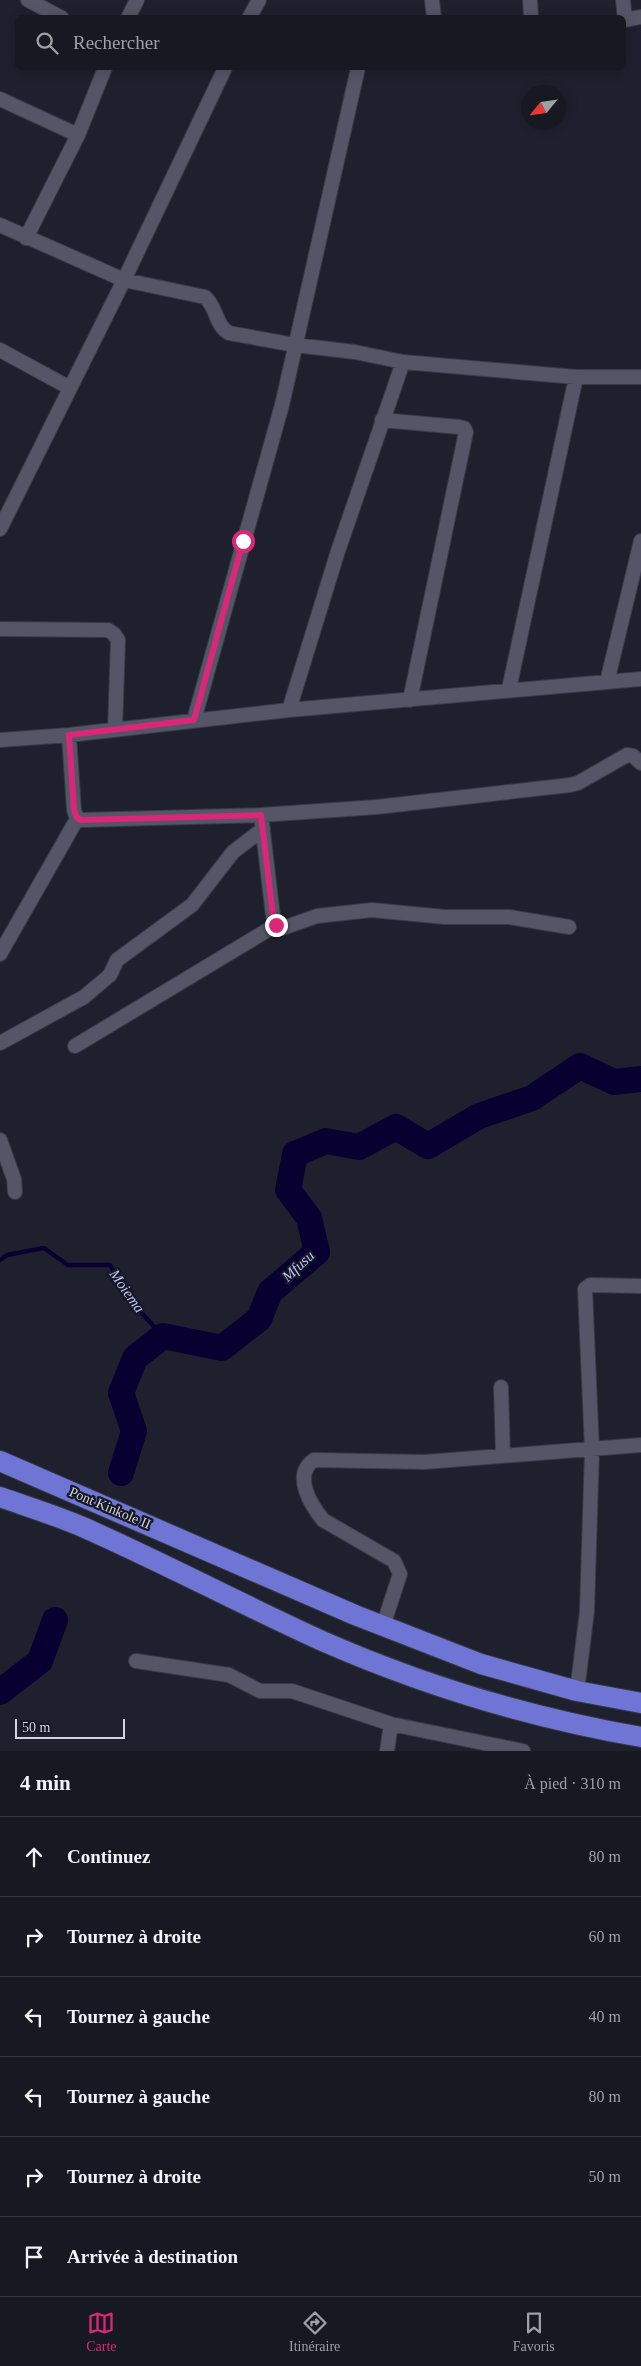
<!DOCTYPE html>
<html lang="fr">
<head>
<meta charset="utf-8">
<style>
  body { margin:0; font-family:Georgia,serif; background:#1f212a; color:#f1f3f6 }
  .compass { position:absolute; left:521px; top:85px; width:45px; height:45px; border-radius:50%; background:#161822; box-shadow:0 2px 12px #0003; rotate:241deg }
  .scale { position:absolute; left:15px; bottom:12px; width:110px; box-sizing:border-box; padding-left:5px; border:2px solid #d2d4dd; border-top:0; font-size:14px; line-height:18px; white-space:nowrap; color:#d2d4dd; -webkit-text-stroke:4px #151724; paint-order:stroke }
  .stop { position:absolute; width:15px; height:15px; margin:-11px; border:4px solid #db2777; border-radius:50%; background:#fff }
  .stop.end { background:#db2777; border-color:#fff; box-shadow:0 1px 5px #0008 }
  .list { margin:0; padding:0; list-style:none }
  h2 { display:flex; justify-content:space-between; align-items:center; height:65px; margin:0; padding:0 20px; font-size:21px }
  h2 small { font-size:16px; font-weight:400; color:#9ea0a5 }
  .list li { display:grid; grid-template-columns:32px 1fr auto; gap:15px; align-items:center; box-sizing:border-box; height:80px; padding:0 20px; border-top:1px solid #353740 }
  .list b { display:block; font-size:19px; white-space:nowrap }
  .list em { font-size:16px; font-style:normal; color:#9ea0a5 }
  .icon { flex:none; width:28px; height:28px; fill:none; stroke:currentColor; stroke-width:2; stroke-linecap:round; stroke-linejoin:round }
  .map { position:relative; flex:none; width:641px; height:1751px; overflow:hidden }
  .search { position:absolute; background:#161822; box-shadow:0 2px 12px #0003; left:15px; right:15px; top:15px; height:55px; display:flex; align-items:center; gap:12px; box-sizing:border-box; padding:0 18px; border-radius:8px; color:#9ea0a5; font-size:19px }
  .sheet { height:545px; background:#161822 }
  nav { display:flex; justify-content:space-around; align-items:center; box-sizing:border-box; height:70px; border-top:1px solid #353740; background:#161822; font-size:14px; color:#9ea0a5 }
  nav a { display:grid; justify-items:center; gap:2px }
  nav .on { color:#db2777 }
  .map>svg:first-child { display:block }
</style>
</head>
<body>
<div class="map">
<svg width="641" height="1751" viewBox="0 0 641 1751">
  <rect width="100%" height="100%" fill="#1e202e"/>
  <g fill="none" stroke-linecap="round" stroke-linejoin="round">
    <path stroke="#090032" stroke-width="4.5" d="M0,1260l7,-5 37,-7 24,17h42l24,40 29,31"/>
    <path stroke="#090032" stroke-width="26" d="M121,1473l13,-42 -13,-38 14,-35 28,-22 59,12 37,-29 11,-27 47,-40 -8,-34 -21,-28 7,-36 31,-13 33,6 37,-20 32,19 51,-30 53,-18 48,-32 34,16 27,-3
      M0,1692l40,-31 15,-41"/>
    <g stroke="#383a46" stroke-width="16">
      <path id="minor" d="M28,0l34,18
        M432,0l2,18
        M530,0l1,18
        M623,0l2,20
        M128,18l9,-18
        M249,18l10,-18
        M624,20l17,-3
        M0,99l78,36
        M0,225l124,55 81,17c12,10 10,28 24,36l66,12 60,7 48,10 173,15h65
        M26,238l52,-103 27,-67
        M0,350l70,38
        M382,420l77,7 5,1 2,4 -56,268
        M0,529l124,-249 101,-212
        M0,629l108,1 6,4 4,6 -3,90
        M607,682l34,-141
        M509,689l67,-312
        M289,710l49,-159 65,-189
        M194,720l88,-315 76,-337
        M69,735l5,75 3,9 4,1 180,-5 116,-8 193,-22 8,-2 49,-28 6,1 8,7
        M0,740l69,-5 220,-25 352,-31
        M261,815l12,101 3,9 7,3 34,-12 55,-6 73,7h64l60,10
        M0,954l77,-135
        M0,1043l84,-46 26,-22 7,-15 75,-55 41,-53 30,-23
        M75,1046l201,-121
        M0,1140l14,39 1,13
        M501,1387l2,68
        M383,1626l17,-52 -6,-13 -71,-41c-12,-15 -31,-45 -9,-60l111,2 216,-17
        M136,1661l93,14 31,16h32l99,33 132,27
        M577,1691l10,-80 5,-161 -7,-161 5,-4 51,1
        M387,1751l4,-27"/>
    </g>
    <g stroke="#383a46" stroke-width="22">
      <path id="highway" d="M0,1461l355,154 126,49 96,27 64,12
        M0,1497c28,10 58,19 85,31 79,35 156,76 235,112 102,45 211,78 321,97"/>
    </g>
    <use href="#minor" stroke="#545667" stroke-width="14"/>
    <use href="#highway" stroke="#6f75d4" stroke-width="20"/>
  </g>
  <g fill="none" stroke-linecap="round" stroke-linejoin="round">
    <path stroke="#db2777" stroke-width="6" d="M243,541l-49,179 -125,15 5,75 3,8 4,2 180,-5 12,101 3,9"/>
  </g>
  <g text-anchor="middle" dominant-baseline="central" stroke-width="4.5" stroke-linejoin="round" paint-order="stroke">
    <g font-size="14" fill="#d2d4dd" stroke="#151724">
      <text transform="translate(110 1508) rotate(23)">Pont Kinkole II</text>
    </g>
    <g font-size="15" font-style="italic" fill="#bec5fa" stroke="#151724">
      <text transform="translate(298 1266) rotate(-43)">Mfusu</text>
      <text transform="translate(127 1291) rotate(55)">Moiema</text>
    </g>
  </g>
</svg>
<svg class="compass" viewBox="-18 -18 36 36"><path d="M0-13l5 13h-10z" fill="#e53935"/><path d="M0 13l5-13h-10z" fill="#9ea0a5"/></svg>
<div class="scale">50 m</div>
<div class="stop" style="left:243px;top:541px"></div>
<div class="stop end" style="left:276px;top:925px"></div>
<div class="search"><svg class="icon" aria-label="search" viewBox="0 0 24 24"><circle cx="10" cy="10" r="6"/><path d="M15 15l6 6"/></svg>Rechercher</div>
</div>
<section class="sheet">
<h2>4 min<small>À pied · 310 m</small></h2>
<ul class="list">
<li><svg class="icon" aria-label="ahead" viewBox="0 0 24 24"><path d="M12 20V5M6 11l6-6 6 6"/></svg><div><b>Continuez</b></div><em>80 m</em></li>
<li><svg class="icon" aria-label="right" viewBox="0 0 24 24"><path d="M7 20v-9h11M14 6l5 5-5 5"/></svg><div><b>Tournez à droite</b></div><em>60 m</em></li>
<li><svg class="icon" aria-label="left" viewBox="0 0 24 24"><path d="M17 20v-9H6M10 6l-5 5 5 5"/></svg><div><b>Tournez à gauche</b></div><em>40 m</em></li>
<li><svg class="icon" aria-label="left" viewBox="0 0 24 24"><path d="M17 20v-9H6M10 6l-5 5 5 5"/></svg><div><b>Tournez à gauche</b></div><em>80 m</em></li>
<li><svg class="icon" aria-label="right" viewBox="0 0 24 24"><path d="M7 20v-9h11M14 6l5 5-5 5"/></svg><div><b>Tournez à droite</b></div><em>50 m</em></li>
<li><svg class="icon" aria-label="arrive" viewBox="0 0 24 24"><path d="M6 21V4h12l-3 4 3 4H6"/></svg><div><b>Arrivée à destination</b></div></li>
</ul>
</section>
<nav>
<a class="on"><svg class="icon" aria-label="map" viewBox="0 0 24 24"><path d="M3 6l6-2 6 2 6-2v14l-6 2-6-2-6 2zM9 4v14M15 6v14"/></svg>Carte</a>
<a><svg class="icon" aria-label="directions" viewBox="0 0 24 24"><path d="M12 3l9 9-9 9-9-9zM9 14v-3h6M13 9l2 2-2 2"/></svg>Itinéraire</a>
<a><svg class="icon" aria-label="saved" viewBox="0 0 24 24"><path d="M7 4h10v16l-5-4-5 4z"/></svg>Favoris</a>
</nav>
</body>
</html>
